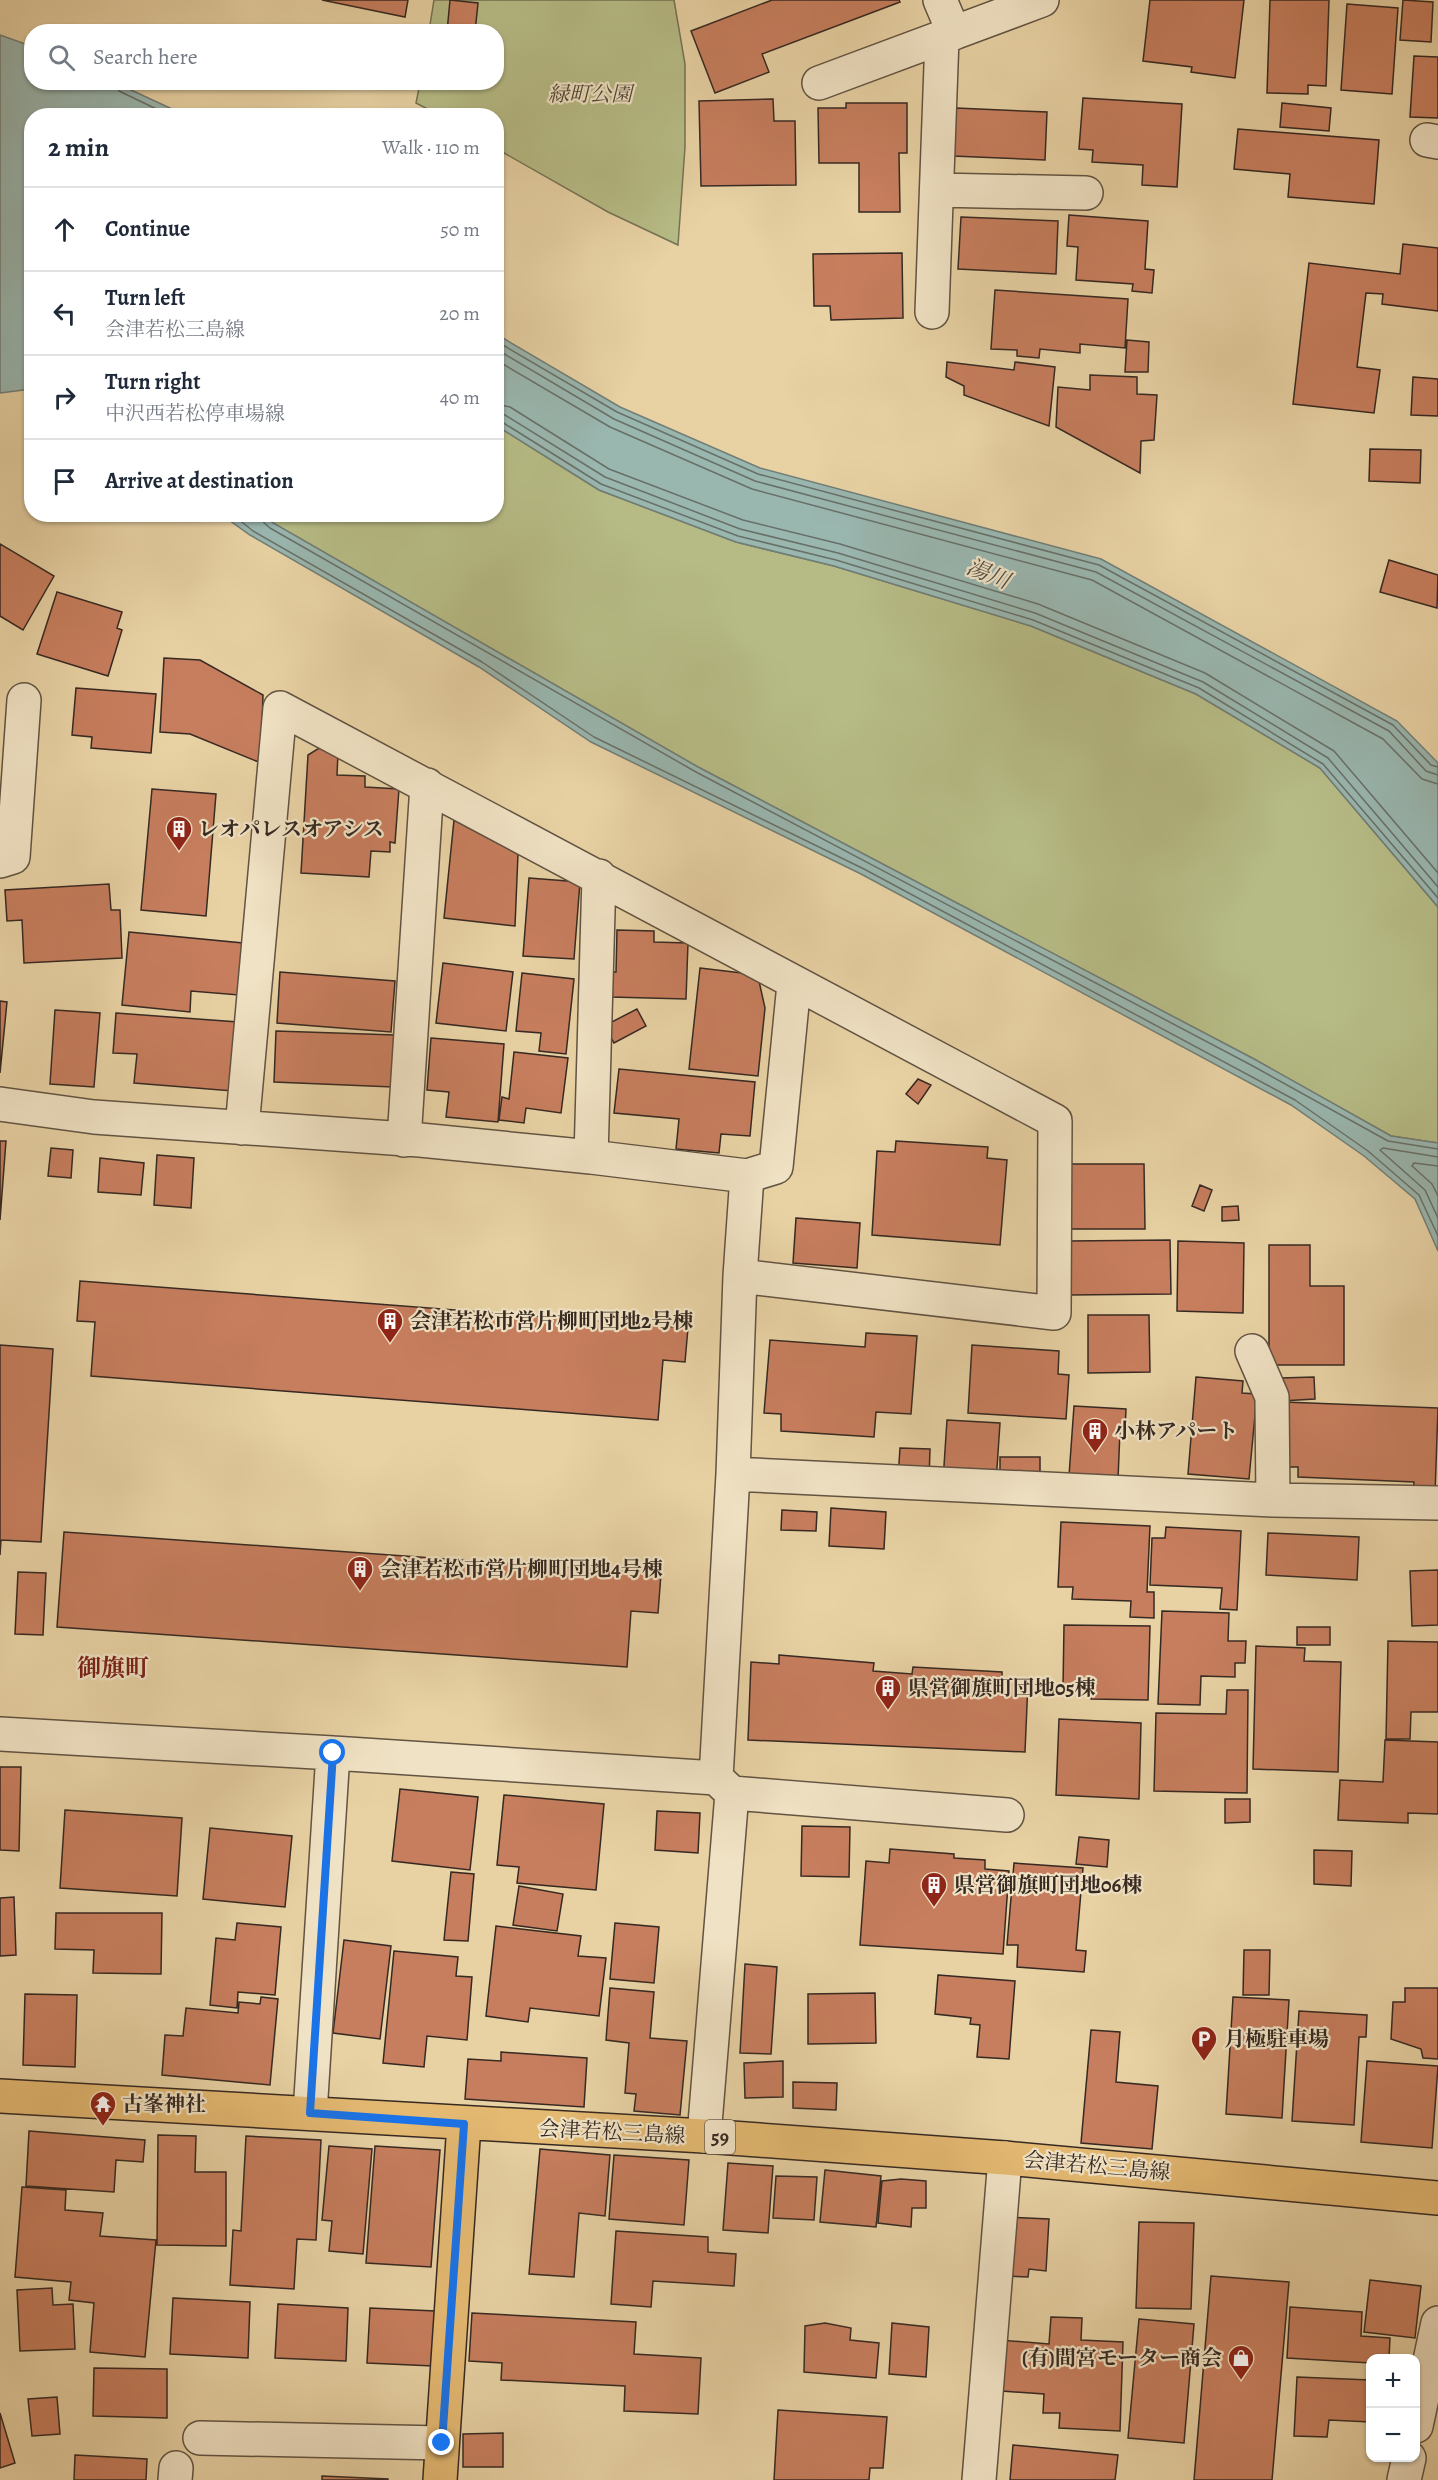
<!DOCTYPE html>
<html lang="en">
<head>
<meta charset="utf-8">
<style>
  body { margin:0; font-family:Alegreya,"Noto Serif JP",serif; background:#f6f6f7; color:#1f2937 }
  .controls { position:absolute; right:18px; bottom:18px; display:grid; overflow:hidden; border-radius:12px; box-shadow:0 2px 4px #0004 }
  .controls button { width:54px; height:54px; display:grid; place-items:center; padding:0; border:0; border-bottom:2px solid #e0e1e3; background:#fff; color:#1f2937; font:30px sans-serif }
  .stop { position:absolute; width:18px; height:18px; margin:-14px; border:4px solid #1a73e8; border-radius:50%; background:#fff }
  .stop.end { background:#1a73e8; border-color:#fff; box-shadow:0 2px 6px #0008 }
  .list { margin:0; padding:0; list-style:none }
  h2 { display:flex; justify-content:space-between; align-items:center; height:78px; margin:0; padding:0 24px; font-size:26px }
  h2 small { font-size:20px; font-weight:400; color:#747a83 }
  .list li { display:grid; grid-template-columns:39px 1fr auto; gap:18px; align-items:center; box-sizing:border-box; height:84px; padding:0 24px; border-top:2px solid #e0e1e3 }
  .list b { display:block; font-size:22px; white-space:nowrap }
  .list p { margin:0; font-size:20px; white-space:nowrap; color:#747a83 }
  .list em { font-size:20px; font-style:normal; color:#747a83 }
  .icon { flex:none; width:33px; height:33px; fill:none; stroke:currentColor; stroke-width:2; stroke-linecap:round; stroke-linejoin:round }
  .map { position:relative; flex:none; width:1438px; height:2480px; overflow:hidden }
  .search { position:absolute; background:#fff; box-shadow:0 2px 4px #0004; left:24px; top:24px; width:480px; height:66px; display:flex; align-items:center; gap:15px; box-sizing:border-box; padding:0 21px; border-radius:24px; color:#747a83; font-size:22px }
  .panel { position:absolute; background:#fff; box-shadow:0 2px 4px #0004; left:24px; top:108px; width:480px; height:414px; border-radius:24px }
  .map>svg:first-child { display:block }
</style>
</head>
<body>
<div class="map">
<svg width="1438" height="2480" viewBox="0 0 1438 2480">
  <rect width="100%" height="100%" fill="#e8d2a4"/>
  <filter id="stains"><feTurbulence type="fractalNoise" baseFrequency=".00333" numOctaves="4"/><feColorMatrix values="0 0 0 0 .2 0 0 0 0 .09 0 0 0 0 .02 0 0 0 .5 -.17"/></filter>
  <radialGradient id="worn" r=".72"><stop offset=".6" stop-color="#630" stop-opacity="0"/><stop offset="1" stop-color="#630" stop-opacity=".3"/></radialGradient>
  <path fill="#b6bb85" stroke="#767254" stroke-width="1.5" d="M434,0h240l11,64v83l-7,98 -70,-33 -111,-63 -1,-33 -57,-1 -23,-12 4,-20 76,-1v-50l-67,-1z
    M497,426l102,64 137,52 98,24 197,60 165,68 124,74 118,139v236l-47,-7 -137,-77 -556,-292 -425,-244 -10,-8 233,-1z"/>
  <path fill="#99b6af" stroke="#717e77" stroke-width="1.5" d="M0,35l31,11 1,36 84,1 69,32 -153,1 -1,273 -31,4z
    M496,334l124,73 140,61 341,91 296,162 41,42v144l-118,-139 -124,-74 -165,-68 -197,-60 -98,-24 -137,-52 -102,-64z
    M222,515h41l10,8 425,244 556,292 137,77 47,7v108l-23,-52 -51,-43 -73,-51 -430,-231 -270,-132 -112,-75 -229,-132z"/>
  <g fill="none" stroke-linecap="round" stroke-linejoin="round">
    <path stroke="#687068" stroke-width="1.5" d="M116,82l3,9 52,25
      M496,341l121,71 141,62 341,91 294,160 38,40 7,2
      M496,349l118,70 141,62 341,91 293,159 37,40 12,4
      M496,360l114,67 142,62 340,91 291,159 39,40 16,5
      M496,404l14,3 99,62 134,51 97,24 198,60 167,69 129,78 104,122
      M496,413l9,2 100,62 135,52 98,24 197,60 168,69 125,76 110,129
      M496,421l6,1 99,62 137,52 98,24 197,60 166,68 124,76 115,134
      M232,514l21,17 229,131 112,75 270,132 431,231 73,51 51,44 19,41
      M260,514l1,6 9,8 426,244 555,293 137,76 50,8
      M1438,1157l-55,-9 -3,2 45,40 13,28
      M1438,1166l-24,-3 -2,3 20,18 6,12"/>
  </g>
  <path fill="#c77e5e" stroke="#362922" stroke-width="1.5" d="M322,0h86l-3,17z
    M450,0l28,3 -3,29h-28z
    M772,0h127l1,2 -138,52 7,18 -54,21 -24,-62z
    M1150,0h94l-9,78 -44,-6 1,-5 -49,-6z
    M1270,0h59l-3,86 -18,-1v9l-41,-1z
    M1403,0l30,2 -2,40 -31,-2z
    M1347,4l51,4 -6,86 -51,-4z
    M1414,56l24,1v61l-28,-1z
    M1083,98l99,6 -5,83 -35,-2 1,-20 -51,-3 1,-12 -14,-1z
    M773,99l1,22h21l1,64 -95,1 -2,-85z
    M846,103h61v50h-8l1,59h-41v-49h-40l-1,-55h28z
    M1282,103l49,5 -2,23 -49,-4z
    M956,108l91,4 -2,48 -92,-4z
    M1238,129l141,11 -5,64 -86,-7 2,-23 -56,-5z
    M1069,215l79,6 -3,48 9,1 -2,23 -20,-2 1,-7 -57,-4 2,-33 -11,-1z
    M961,217l97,4 -2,53 -98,-5z
    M1403,244l35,4v63l-56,-7 1,-10 -17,-1 -9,74 23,3 -6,43 -81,-9 16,-141 91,11z
    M902,253l1,65 -72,2 -1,-14h-16l-1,-52z
    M995,290l133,9 -3,49 -45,-4v9l-40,-4 -1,9 -22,-2v-6l-26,-1z
    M1127,340l22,2 -1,30h-23z
    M947,362l67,8 1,-8 40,5 -6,59 -85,-31v-9l-18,-9z
    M1090,375l47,2v17l20,1 -3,45 -13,1 -1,32 -84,-46 2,-40 32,3z
    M1413,377l25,2v37l-27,-1z
    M1370,449l51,1 -1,33 -51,-2z
    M0,544l54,32 -31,54 -23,-14z
    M1389,560l49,15 -1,33 -57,-16z
    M57,592l65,20 -5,16 5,2 -14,46 -71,-22z
    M164,658l36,2 63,35 -2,68 -71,-29 -30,-2z
    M76,688l80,6 -5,59 -60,-5 1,-11 -20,-2z
    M324,745l14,8 -1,22 28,1v11l34,2 -4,54 -5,-1v10l-19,-1 -2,26 -68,-4 7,-118z
    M152,789l64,5 -10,122 -65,-6z
    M454,820l64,34 -3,72 -71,-8z
    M529,878l51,4 -6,77 -51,-3z
    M109,884l2,26h9l2,48 -98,5 -2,-43 -15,1 -2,-31z
    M617,930l37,1v11l34,1 -2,56 -75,-2 1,-25h4z
    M129,932l114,11 -4,52 -48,-4 -1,21 -68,-7z
    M443,963l70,9 -7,59 -70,-8z
    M700,968l42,5 17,8 6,27 -7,68 -69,-7z
    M280,972l115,9 -4,51 -114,-9z
    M522,973l52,6 -8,75 -27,-3 2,-18 -25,-2z
    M0,1001l7,1 -7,71z
    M637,1009l9,17 -32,17 -10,-17z
    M55,1010l45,3 -6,74 -44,-3z
    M116,1013l122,9 -5,69 -99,-8 3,-29 -24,-1z
    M276,1031l119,4 -2,52 -119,-5z
    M431,1038l73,6 -6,78 -52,-5 3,-25 -22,-2z
    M514,1052l54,6 -7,55 -35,-5 -2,15 -25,-3 3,-23 7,2z
    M619,1069l136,13 -5,54 -29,-2 -2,19 -43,-4 3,-30 -65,-6z
    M918,1079l13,6 -13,19 -12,-10z
    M0,1141h6l-6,79z
    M896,1141l92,6 -1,11 20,2 -7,85 -128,-10 5,-84 18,1z
    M51,1148l22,2 -2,28 -23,-2z
    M157,1155l37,3 -3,50 -37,-3z
    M100,1158l44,5 -3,32 -43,-3z
    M1071,1164h73l1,65h-74z
    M1200,1185l12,5 -8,21 -12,-5z
    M1238,1206l1,14 -17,1v-14z
    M796,1218l64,5 -3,45 -64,-5z
    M1170,1240l1,54 -102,1 -1,-54z
    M1178,1241l66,2 -1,70 -66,-2z
    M1269,1245h41v41h34v79h-75z
    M80,1281l608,47 -3,34 -22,-2 -5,60 -567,-44 4,-54 -18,-1z
    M1088,1315h61l1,57 -62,1z
    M866,1333l51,3 -6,78 -35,-2 -2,25 -93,-6v-17l-17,-1 6,-73 95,7z
    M0,1345l53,4 -12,193 -40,-2 -1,15z
    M972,1345l87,6 -1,23 11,1 -3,44 -98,-6z
    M1196,1377l47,4 -1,12 15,1 -8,85 -61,-5z
    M1314,1377l1,22 -34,2 -1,-23z
    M1284,1402l154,6 -3,86 -22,-1 1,-11 -116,-5v-10h-18z
    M1074,1406l52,3 -1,22h-5l-2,48 -49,-3z
    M947,1420l53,3 -4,60 -53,-2z
    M900,1448l30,1 -1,31 -31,-1z
    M1000,1457h40v24h-40z
    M831,1508l55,4 -2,37 -55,-3z
    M782,1510l35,2 -1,19 -35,-1z
    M1061,1522l89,4 -3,66h7v26l-24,-1 1,-16 -59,-2 1,-12h-15z
    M1166,1527l75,4 -4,79 -17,-1 2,-21 -72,-3 2,-47h13z
    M64,1532l597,42 -3,39 -27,-2 -4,56 -570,-40z
    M1268,1533l91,4 -2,43 -91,-5z
    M1438,1570v55l-26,1 -2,-55z
    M18,1572l28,1 -3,62 -28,-1z
    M1162,1611l67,2 -1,28h18l-1,22h-10v14l-34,-1 -1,29 -42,-1z
    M1064,1625l86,1 -2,74 -57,-1 1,-10 -29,-1z
    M1297,1627h33v18h-33z
    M1388,1641l50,1v70h-27l-1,27h-24z
    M1256,1646l49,2 -1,13 37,1 -3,110 -85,-3z
    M779,1655l95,8 -1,8 39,3 1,-7 89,5v9l26,1 -3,70 -277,-12 3,-78 28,2z
    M1227,1690h21l-1,103 -93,-2 2,-78 70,1z
    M1059,1719l82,4 -2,76 -83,-4z
    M1385,1740l53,2v72l-30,-1v10l-70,-3 2,-40 43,2z
    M0,1767h21l-2,84 -19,-1z
    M400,1789l78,8 -8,73 -78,-9z
    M504,1795l100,9 -8,86 -79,-7 2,-16 -22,-2z
    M1225,1799h25v23l-25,1z
    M65,1810l117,8 -5,78 -117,-8z
    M657,1811l43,2 -2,40 -43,-3z
    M802,1826l48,1 -1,50 -48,-1z
    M210,1828l82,8 -7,71 -82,-8z
    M1079,1837l30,3 -2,27 -31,-3z
    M890,1849l64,5v4l31,2v9l24,2 -6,83 -143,-9 6,-84 23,2z
    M1314,1850l38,1 -1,35 -37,-2z
    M1014,1863l69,5 -7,82 10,1 -2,21 -67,-5 1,-22h-11z
    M451,1872l23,2 -6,67 -24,-1z
    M519,1886l44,8 -6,37 -44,-6z
    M14,1897l2,58 -16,1v-58z
    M56,1913h106l-1,61 -68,-1 1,-23 -39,-1z
    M237,1923l44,4 -6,68 -37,-3 -1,16 -27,-3 6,-67 19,2z
    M615,1923l44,4 -5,56 -44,-4z
    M496,1926l85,10 -3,20 28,2 -7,58 -69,-8 -2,14 -42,-6z
    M344,1940l47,6 -11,93 -47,-6z
    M1244,1950h26l-1,45h-26z
    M394,1951l64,6 -2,19 16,1 -5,63 -40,-4 -3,31 -41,-4z
    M745,1964l32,3 -6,87 -31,-1z
    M938,1975l77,6 -6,78 -32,-2 3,-32 -10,-1 1,-6 -36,-4z
    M610,1988l44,4 -4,46 37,3 -7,74 -46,-4 2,-17 -11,-1 4,-50 -23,-3z
    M1405,1988h33v71l-15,-1 -2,-9 -30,-10 2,-37h12z
    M875,1993l1,50 -68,1v-50z
    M25,1994l52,1 -2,72 -52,-2z
    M261,1997l17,2 -8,86 -108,-10 3,-40 18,1 3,-28 52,5 1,-11 21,2z
    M1233,1997l56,3 -7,118 -56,-4z
    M1299,2011l68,4 -1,22h-7l-5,88 -62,-4z
    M1091,2030l29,2 -4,50 42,4 -6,63 -71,-6z
    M501,2052l86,6 -3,49 -119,-8 3,-40 33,2z
    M783,2061v36l-38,1 -1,-35z
    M1367,2061l71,5 -6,82 -71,-6z
    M793,2082l44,1 -1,27 -43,-2z
    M29,2131l116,9 -2,22 -27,-2 -2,32 -88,-6z
    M158,2135l38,1 -1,36h31v74l-69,-1z
    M246,2136l75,4 -5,100 -19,-1 -3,50 -64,-4 3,-55 8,1z
    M329,2146l43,3 -9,105 -34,-3 3,-30 -10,-1z
    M375,2146l65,4 -9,117 -65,-4z
    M540,2149l70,6 -5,61 -26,-3 -5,64 -45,-3z
    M614,2155l75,5 -5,65 -75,-6z
    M728,2163l45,3 -5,67 -45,-3z
    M825,2170l56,6 -5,51 -56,-5z
    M776,2176l41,1 -3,43 -41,-2z
    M901,2179l25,2v27h-14l-1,19 -33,-4 4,-42z
    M22,2187l44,3 -1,20 38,3 -3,23 56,4 -11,117 -55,-5 4,-49 -25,-3 2,-18 -56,-5z
    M1006,2217l43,2 -3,52 -17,-2 -1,8 -26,-1z
    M1139,2222l55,1 -3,86 -55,-1z
    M616,2231l92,6v15l28,2 -2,32 -81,-5 -2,26 -40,-3z
    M1211,2276l78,6 -17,198h-78z
    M1370,2280l51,6 -6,52 -51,-6z
    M52,2288l1,17 20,-1 2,45 -55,2 -3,-61z
    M173,2298l77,4 -2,56 -78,-4z
    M278,2304l70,4 -2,53 -71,-3z
    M1290,2307l72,5 -1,24 29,2 -1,20h-19v5l-83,-5z
    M370,2308l65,3 -2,55 -66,-3z
    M472,2313l164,9 -2,32 67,4 -3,56 -74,-3 1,-25 -124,-6 1,-17 -33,-2z
    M1051,2317l31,1 -1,22 42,2 -3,89 -61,-3 1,-15h-17l1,-19 -42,-3 -3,-51 50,4z
    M1139,2319l55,5 -10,119 -56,-5z
    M825,2323l26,5 -1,12 29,3 -3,35 -72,-6 1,-46z
    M892,2323l37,4 -3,50 -37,-3z
    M94,2368l73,1v49l-74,-2z
    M1297,2377l73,3v42l-41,-2 -2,17 -33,-1z
    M57,2397l3,37 -28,2 -4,-37z
    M778,2410l109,7 -4,51h-13l-1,12h-95z
    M0,2413l15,50 -15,5z
    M503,2433v34h-40v-33z
    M1013,2445l105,10 -3,25h-105z
    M75,2455l72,4 -1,21h-72z
    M322,2476l66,3v1h-66z"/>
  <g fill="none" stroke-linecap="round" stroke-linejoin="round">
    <g stroke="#625342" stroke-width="36">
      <path id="minor" d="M940,0l14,33
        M819,83l223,-83
        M1427,140l11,2
        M937,190l149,3
        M932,312l10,-274
        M0,861l13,-4 11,-157
        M0,1104l94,13 326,23 171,17 156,19 29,-9 18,-183
        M242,1128l38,-420c259,137 516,277 775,413l-1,192 -314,-37
        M404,1140l23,-355
        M591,1157l8,-281
        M1252,1351l20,46 1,103
        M733,1474l540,26 165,3
        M0,1734l333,19 383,25 16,15 -28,343
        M716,1778l17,-304 7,-198 7,-100
        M732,1793l275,22
        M310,2113l23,-360
        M1416,2426l22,-103
        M200,2438l242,5
        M175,2480l1,-12
        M979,2480l26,-322
        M1404,2480l5,-22"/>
    </g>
    <g stroke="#362922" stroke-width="36">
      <path id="major" d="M0,2096l704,40 301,22 433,40
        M440,2480l24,-356"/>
    </g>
    <use href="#minor" stroke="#f0e2c4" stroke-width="33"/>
    <use href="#major" stroke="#e4b972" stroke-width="33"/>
  </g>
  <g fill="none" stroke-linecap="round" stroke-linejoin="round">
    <path stroke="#1a73e8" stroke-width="8" d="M333,1753l-23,360 154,11 -22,319"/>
  </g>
  <defs>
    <g id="building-pin" transform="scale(1.35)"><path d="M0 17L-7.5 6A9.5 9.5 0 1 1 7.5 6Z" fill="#8f2418" stroke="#f0e2c4"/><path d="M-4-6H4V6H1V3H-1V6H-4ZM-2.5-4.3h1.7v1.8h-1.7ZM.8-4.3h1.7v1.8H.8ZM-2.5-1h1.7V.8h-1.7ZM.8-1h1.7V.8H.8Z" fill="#fff"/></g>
    <g id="parking-pin" transform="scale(1.35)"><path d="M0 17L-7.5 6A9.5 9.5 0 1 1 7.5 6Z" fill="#8f2418" stroke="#f0e2c4"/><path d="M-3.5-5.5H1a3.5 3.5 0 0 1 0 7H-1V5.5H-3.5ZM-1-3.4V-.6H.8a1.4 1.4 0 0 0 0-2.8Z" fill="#fff"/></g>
    <g id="temple-pin" transform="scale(1.35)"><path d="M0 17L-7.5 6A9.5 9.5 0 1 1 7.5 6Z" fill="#8f2418" stroke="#f0e2c4"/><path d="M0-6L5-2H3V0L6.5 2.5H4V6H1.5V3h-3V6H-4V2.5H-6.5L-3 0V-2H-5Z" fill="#fff"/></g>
    <g id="shop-pin" transform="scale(1.35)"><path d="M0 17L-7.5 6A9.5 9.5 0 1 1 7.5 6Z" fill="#8f2418" stroke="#f0e2c4"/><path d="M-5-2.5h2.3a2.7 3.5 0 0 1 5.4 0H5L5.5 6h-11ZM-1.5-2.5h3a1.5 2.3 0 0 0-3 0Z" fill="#fff"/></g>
  </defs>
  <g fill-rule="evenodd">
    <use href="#building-pin" x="179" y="829"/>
    <use href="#building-pin" x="390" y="1321"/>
    <use href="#building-pin" x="1095" y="1431"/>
    <use href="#building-pin" x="360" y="1569"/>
    <use href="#building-pin" x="888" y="1688"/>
    <use href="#building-pin" x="934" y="1885"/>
    <use href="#parking-pin" x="1204" y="2039"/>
    <use href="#temple-pin" x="103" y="2104"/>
    <use href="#shop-pin" x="1241" y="2358"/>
  </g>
  <g text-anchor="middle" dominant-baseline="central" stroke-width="4.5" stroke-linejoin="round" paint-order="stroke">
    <rect fill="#f0e2c4" stroke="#6e6053" stroke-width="1.5" x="705" y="2120" width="30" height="34" rx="4.5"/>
    <g font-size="20" font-weight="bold" fill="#362922">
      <text x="720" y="2137">59</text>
    </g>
    <g font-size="21" font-style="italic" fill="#504636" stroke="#f0e2c4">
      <text x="590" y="94">緑町公園</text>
    </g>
    <g font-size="21" font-weight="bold" fill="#362922" stroke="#f0e2c4" text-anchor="start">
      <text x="198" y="829">レオパレスオアシス</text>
      <text x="410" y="1321">会津若松市営片柳町団地2号棟</text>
      <text x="1114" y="1431">小林アパート</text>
      <text x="380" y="1569">会津若松市営片柳町団地4号棟</text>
      <text x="908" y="1688">県営御旗町団地05棟</text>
      <text x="954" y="1885">県営御旗町団地06棟</text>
      <text x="1224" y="2039">月極駐車場</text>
      <text x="122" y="2104">古峯神社</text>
      <text x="1222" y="2358" text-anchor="end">(有)間宮モーター商会</text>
    </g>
    <g font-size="21" fill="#362922" stroke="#f0e2c4">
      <text transform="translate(612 2132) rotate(3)">会津若松三島線</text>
      <text transform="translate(1097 2166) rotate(5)">会津若松三島線</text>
    </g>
    <g font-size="22" font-style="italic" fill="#4f4c45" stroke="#f0e2c4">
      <text transform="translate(988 574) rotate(22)">湯川</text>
    </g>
    <g font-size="24" font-weight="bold" fill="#7a1f14" stroke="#f0e2c4">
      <text x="113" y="1668">御旗町</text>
    </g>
  </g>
  <rect width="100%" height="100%" filter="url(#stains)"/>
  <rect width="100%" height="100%" fill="url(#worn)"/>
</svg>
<div class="controls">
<button>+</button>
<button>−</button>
</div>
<div class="stop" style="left:333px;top:1753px"></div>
<div class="stop end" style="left:442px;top:2443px"></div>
<div class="search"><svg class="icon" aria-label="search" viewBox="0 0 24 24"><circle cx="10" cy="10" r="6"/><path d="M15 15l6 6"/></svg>Search here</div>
<section class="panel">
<h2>2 min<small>Walk · 110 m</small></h2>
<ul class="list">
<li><svg class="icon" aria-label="ahead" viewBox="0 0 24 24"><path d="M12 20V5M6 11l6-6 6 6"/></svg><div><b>Continue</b></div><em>50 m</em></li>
<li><svg class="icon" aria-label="left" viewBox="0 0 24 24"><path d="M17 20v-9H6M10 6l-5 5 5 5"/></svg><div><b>Turn left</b><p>会津若松三島線</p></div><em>20 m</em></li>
<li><svg class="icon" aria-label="right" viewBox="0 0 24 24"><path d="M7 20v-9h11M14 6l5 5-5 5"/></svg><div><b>Turn right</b><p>中沢西若松停車場線</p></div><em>40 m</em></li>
<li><svg class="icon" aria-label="arrive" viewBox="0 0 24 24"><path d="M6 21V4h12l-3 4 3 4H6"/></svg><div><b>Arrive at destination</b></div></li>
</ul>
</section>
</div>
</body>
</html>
